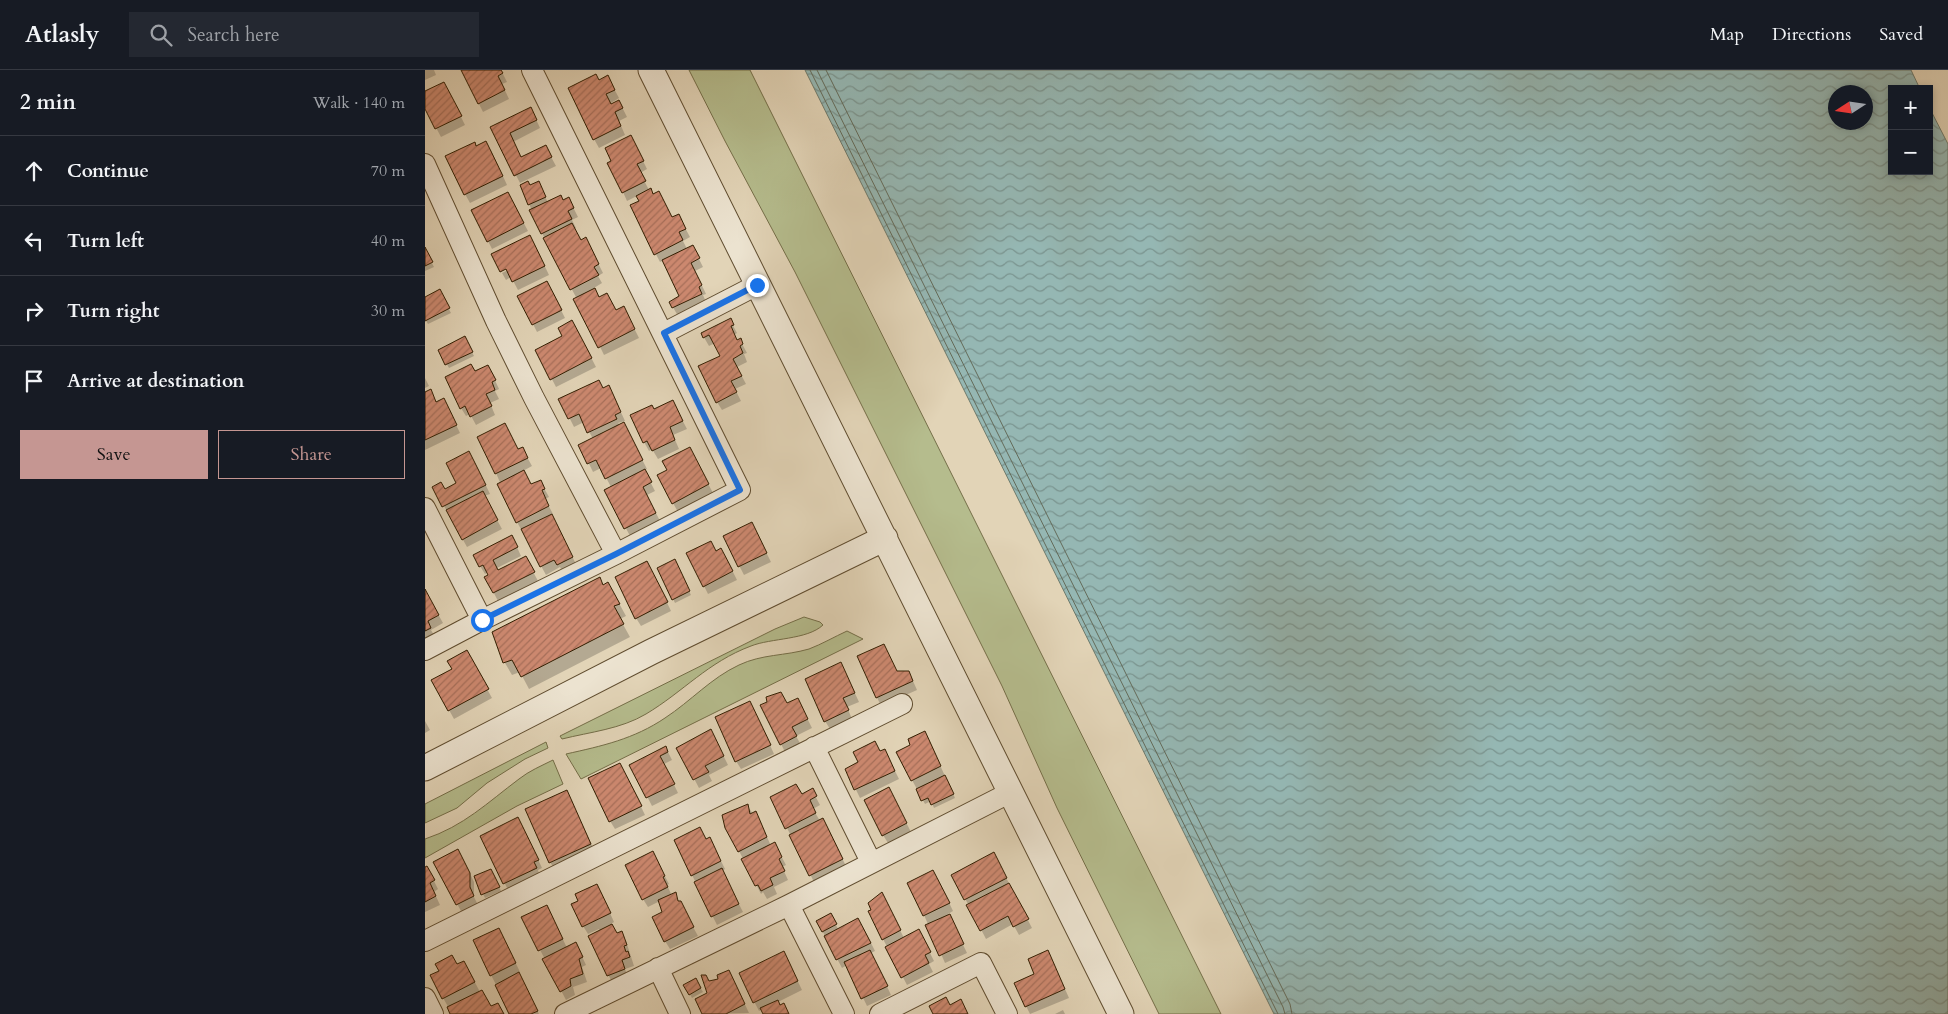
<!DOCTYPE html>
<html lang="en">
<head>
<meta charset="utf-8">
<style>
  body { margin:0; font-family:Cardo,serif; background:#242831; color:#f1f3f6 }
  .controls { position:absolute; right:15px; top:15px; display:grid; overflow:hidden; border-radius:0px; box-shadow:0 2px 8px #0003 }
  .controls button { width:45px; height:45px; display:grid; place-items:center; padding:0; border:0; border-bottom:1px solid #363941; background:#171b24; color:#f1f3f6; font:25px sans-serif }
  .compass { position:absolute; left:1403px; top:15px; width:45px; height:45px; border-radius:50%; background:#171b24; box-shadow:0 2px 8px #0003; rotate:258deg }
  .stop { position:absolute; width:15px; height:15px; margin:-11px; border:4px solid #1a73e8; border-radius:50%; background:#fff }
  .stop.end { background:#1a73e8; border-color:#fff; box-shadow:0 1px 5px #0008 }
  .list { margin:0; padding:0; list-style:none }
  h2 { display:flex; justify-content:space-between; align-items:center; height:65px; margin:0; padding:0 20px; font-size:21px }
  h2 small { font-size:16px; font-weight:400; color:#9ea1a6 }
  .list li { display:grid; grid-template-columns:32px 1fr auto; gap:15px; align-items:center; box-sizing:border-box; height:70px; padding:0 20px; border-top:1px solid #363941 }
  .list b { display:block; font-size:19px; white-space:nowrap }
  .list em { font-size:16px; font-style:normal; color:#9ea1a6 }
  .actions { display:flex; gap:10px; padding:15px 20px }
  .actions a { flex:1; padding:11px 0; border:1px solid #c59692; border-radius:0px; text-align:center; font-size:18px; color:#c59692 }
  .actions .main { background:#c59692; color:#111 }
  .icon { flex:none; width:28px; height:28px; fill:none; stroke:currentColor; stroke-width:2; stroke-linecap:round; stroke-linejoin:round }
  .map { position:relative; flex:none; width:1523px; height:944px; overflow:hidden }
  header { display:flex; align-items:center; gap:30px; box-sizing:border-box; height:70px; padding:0 25px; background:#171b24; border-bottom:1px solid #363941 }
  header strong { font-size:24px }
  nav { display:flex; gap:28px; margin-inline-start:auto; font-size:18px }
  .search { width:350px; height:45px; background:#242831; display:flex; align-items:center; gap:12px; box-sizing:border-box; padding:0 18px; border-radius:0px; color:#9ea1a6; font-size:19px }
  main { display:flex }
  aside { flex:1; background:#171b24 }
  .map>svg:first-child { display:block }
</style>
</head>
<body>
<header>
<strong>Atlasly</strong>
<div class="search"><svg class="icon" aria-label="search" viewBox="0 0 24 24"><circle cx="10" cy="10" r="6"/><path d="M15 15l6 6"/></svg>Search here</div>
<nav><a>Map</a><a>Directions</a><a>Saved</a></nav>
</header>
<main>
<aside>
<h2>2 min<small>Walk · 140 m</small></h2>
<ul class="list">
<li><svg class="icon" aria-label="ahead" viewBox="0 0 24 24"><path d="M12 20V5M6 11l6-6 6 6"/></svg><div><b>Continue</b></div><em>70 m</em></li>
<li><svg class="icon" aria-label="left" viewBox="0 0 24 24"><path d="M17 20v-9H6M10 6l-5 5 5 5"/></svg><div><b>Turn left</b></div><em>40 m</em></li>
<li><svg class="icon" aria-label="right" viewBox="0 0 24 24"><path d="M7 20v-9h11M14 6l5 5-5 5"/></svg><div><b>Turn right</b></div><em>30 m</em></li>
<li><svg class="icon" aria-label="arrive" viewBox="0 0 24 24"><path d="M6 21V4h12l-3 4 3 4H6"/></svg><div><b>Arrive at destination</b></div></li>
</ul>
<div class="actions"><a class="main">Save</a><a>Share</a></div>
</aside>
<div class="map">
<svg width="1523" height="944" viewBox="0 0 1523 944">
  <defs>
    <pattern id="water-waves" width="16" height="10" patternUnits="userSpaceOnUse" patternTransform="scale(1.25)"><rect width="16" height="10" fill="#95b7b3"/><path d="M0 5q4-4 8 0t8 0" fill="none" stroke="#7a948f"/></pattern>
    <pattern id="building-hatch" width="6" height="6" patternUnits="userSpaceOnUse" patternTransform="scale(1.25)"><rect width="6" height="6" fill="#cd8970"/><path d="M-1 1l2-2M0 6l6-6M5 7l2-2" fill="none" stroke="#a76f5a"/></pattern>
  </defs>
  <rect width="100%" height="100%" fill="#e2d4b7"/>
  <filter id="stains"><feTurbulence type="fractalNoise" baseFrequency=".004" numOctaves="4"/><feColorMatrix values="0 0 0 0 .2 0 0 0 0 .09 0 0 0 0 .02 0 0 0 .5 -.17"/></filter>
  <radialGradient id="worn" r=".72"><stop offset=".6" stop-color="#630" stop-opacity="0"/><stop offset="1" stop-color="#630" stop-opacity=".3"/></radialGradient>
  <path fill="#b5bc8d" stroke="#746e48" d="M264,0h61l471,944h-62l-102,-206 -55,-122 -207,-414 -70,-131z
    M379,547l16,5 3,3c-16,15 -52,13 -72,21 -43,16 -68,46 -105,68 -25,15 -56,18 -84,25l-2,-3 215,-107z
    M422,561l16,8 -282,140 -15,-25c36,-8 68,-15 99,-36 26,-17 46,-40 74,-53 23,-11 46,-9 70,-16 13,-5 25,-12 38,-18z
    M121,672l2,6 -23,11 -38,24 -30,25 -32,15v-19z
    M128,690l10,24 -46,22 -92,52v-19c39,-13 62,-36 94,-60 10,-8 22,-13 34,-19z"/>
  <path fill="url(#water-waves)" stroke="#6e7a6c" fill-rule="evenodd" d="M380,0h1106l9,19h-28v82h37v-64l19,37v870h-674zM1410,22h30v30h-30z"/>
  <path fill="#0003" d="M0,0h9l2,5 -11,5z
    M37,0h39l6,12 -5,2 7,15 -26,13z
    M174,11l13,4 7,13 -8,5 1,2 7,-4 8,16 -8,4 6,14 -26,13 -5,-9z
    M23,21l17,34 -24,12 -16,-30v-14z
    M110,47l5,11 -27,14 8,17 29,-4 6,11 -36,17 -28,-55z
    M210,75l12,24 -7,4 9,17 23,29 11,5 7,13 -7,4 4,8 10,6 6,12 -8,4 11,23 -3,1 3,7 -28,14 -8,-14 11,-5 -17,-37 -4,2 -29,-56 9,-5 -3,-5 -10,5 -4,-9z
    M51,77l15,3 16,35 -37,18 -5,-9z
    M96,116l20,1 7,16 15,-2 10,6 5,10 -6,3 4,8 -2,1 7,12 9,6 13,26 -5,3 4,7 -8,5 6,10 16,14 12,4 11,22 -35,17 -27,-56 -35,-66z
    M87,131l16,30 -36,18 -4,-8z
    M109,174l15,31 -31,15 -7,-13 -5,3 -4,-7 10,-5z
    M0,180l9,17 -9,4z
    M126,220l14,28 -28,14 -4,-8z
    M14,221l12,22 -23,11 -3,-5v-21z
    M305,250l7,13 -3,2 3,6 3,-1 7,13 -3,1 3,8 -10,5 9,17 -11,5 6,12 -19,9 -5,-8 4,-46 -6,-13 -6,3 -7,-12z
    M152,260l19,37 -40,20 -19,-37z
    M40,268l9,18 -25,12 -10,-18z
    M50,302l17,2 7,15 -4,2 4,8 -9,4 5,12 -19,10 -6,-11 -4,2 -5,-8z
    M0,308l4,8 -4,2z
    M178,319l10,6 12,26 -7,2 10,9 19,37 -3,1 11,21 -8,4 13,26 -30,15 -24,-46 5,-3 -10,-19 -8,4 -13,-27 13,-6 -9,-17 -10,5 -14,-28z
    M0,323l10,6 2,4 11,5 12,25 -35,17z
    M229,340h23l10,19 -14,6 6,14 -21,10 -6,-10 -3,2 -5,-9z
    M93,380l9,7 5,9 -9,5 8,15 9,-5 9,16 -4,2 8,15 -2,1 26,51 -14,7 -3,-6 -14,8 -29,-53 -21,-49z
    M269,387l19,36 -35,19 -5,-9 -5,-33z
    M49,391l16,33 -6,2 18,33 -35,18 -33,-59 11,3 13,-7z
    M331,462l15,30 -27,13 -20,-39z
    M91,475l5,11 -24,12 1,3 32,-5 8,15 -40,20 -12,-23 4,-2 -2,-4 -3,2 -5,-8z
    M291,482l10,6 11,22 -29,14 -4,-8z
    M249,491l17,34 -16,8 -17,-34z
    M227,501l19,40 -30,15 -5,-8z
    M178,516l12,10 11,20 -6,3 10,18 -101,52 -9,-17 -8,3 -7,-12 -11,-31z
    M0,521l18,32 -12,7 4,7 -10,5z
    M459,575l13,27h12l8,18 -36,16 -23,-49z
    M41,581l26,47 -38,21 -21,-38 20,-11z
    M420,602l14,30 -12,5 5,12 -22,10 -5,-8z
    M343,633l34,5 10,20 -16,8 5,9 -16,7 -4,-8z
    M329,640l20,44 -33,15 -5,-8z
    M0,651l5,9 -5,3z
    M290,669l13,26 -19,10 3,6 -13,7 -21,-40z
    M504,671l26,57 -21,10 -3,-7 -6,3 -13,-24v-34z
    M241,678l6,12 -8,4 14,29 -26,13 -21,-41z
    M455,683l9,6 10,20 -39,19 -14,-29z
    M199,702l21,43 -30,14 -5,-8z
    M387,720l8,15 -7,4 7,12 7,7 20,40 -32,16 -28,-56 15,-32z
    M468,727l18,35 -23,11 -5,-8z
    M146,730l24,52 -40,18 -5,-8z
    M322,735l6,9 7,7 11,25 8,6 7,13 -4,2 6,13 -14,7 3,7 -10,5 -4,-7 -2,2 -22,-43z
    M98,757l19,41 -4,2 2,7 -31,15 -27,-55z
    M281,771l8,6 11,22 -3,2 21,41 -26,13 -25,-50z
    M38,789l11,23v15l4,8 -16,8 -27,-51z
    M232,791l12,23 -2,1 5,11 3,-2 23,42 -28,13 -5,-8 -2,-28 -3,-12 -12,6 -5,-8z
    M573,792l34,66 -13,7 -6,-11 -27,15 -33,-64z
    M0,798l6,7 7,14 -4,3 6,13 -15,7z
    M68,804l8,17 -16,7 -10,-21z
    M513,809l15,32 -5,3 19,39 -22,10 -21,-48z
    M176,823l13,29 -3,2 6,11 4,-2 5,8 8,25 -9,3 3,8 -15,7 -24,-47 11,-6 -1,-2 -11,5 -5,-8z
    M461,832l18,36 19,1 11,22 -5,3 4,8 -26,13 -24,-46z
    M126,844l16,34 13,4 6,13 -4,2 5,15 -14,5 2,8 -9,5 -43,-83z
    M406,845l7,14 25,-2 12,24 -4,2 20,42 -24,11 -20,-41 -5,3 -25,-47z
    M78,867l17,35 -2,1 21,41h-28l-20,-39z
    M627,890l17,38 -39,16 -4,-8 10,-31z
    M363,891l14,29 -24,12 10,12h-24l-2,-5 -3,2 -19,-37z
    M32,896l12,5 11,21 11,16 12,6h-51l-21,-38z
    M308,909l16,34 -45,1 5,-20v-11z
    M271,910l7,12 -11,6 -7,-13z
    M638,940l2,4h-10z"/>
  <g fill="none" stroke-linecap="round" stroke-linejoin="round">
    <path stroke="#646b5a" stroke-width="1" d="M385,0l468,944
      M392,0l466,937 2,7
      M401,0l464,934 2,10"/>
  </g>
  <path fill="url(#building-hatch)" stroke="#331f02" d="M36,0h40l2,3 -5,3 7,14 -27,14z
    M171,4l3,6 9,-5 7,15 -9,4 5,10 8,-4 4,8 -8,4 6,14 -28,14 -25,-52z
    M19,12l18,34 -27,13 -10,-20v-18z
    M106,37l6,13 -27,13 11,24 25,-12 6,12 -38,19 -24,-49z
    M206,65l13,26 -7,3 9,17 -24,12 -15,-30 4,-2 -6,-13z
    M61,71l17,35 -39,19 -19,-39 30,-14 1,4z
    M103,111l2,4 9,-4 7,16 -18,8 -8,-20z
    M226,118l2,6 6,-3 13,26 7,-3 7,15 -7,3 4,8 -29,15 -24,-50 9,-4 -3,-5z
    M83,122l16,31 -37,19 -16,-32z
    M136,125l2,5 6,-3 5,11 -6,3 4,8 -31,15 -12,-24z
    M147,153l9,17 5,-3 13,27 -5,3 5,8 -29,15 -27,-52z
    M105,165l15,31 -33,16 -6,-13 -6,3 -9,-18z
    M268,175l7,13 -9,5 11,22 -3,2 3,7 -30,14 -3,-6 10,-6 -17,-36z
    M0,177l8,15 -8,4z
    M122,211l15,29 -30,15 -15,-29z
    M170,218l4,9 8,-4 9,17 8,-4 11,23 -37,19 -25,-49z
    M15,219l10,19 -25,13v-24z
    M306,248l3,7 -3,1 6,14 4,-2 2,6 -3,2 3,7 -10,6 9,17 -11,5 6,11 -21,11 -18,-37 22,-10 -11,-21 -6,3 -2,-5z
    M147,250l20,38 -42,22 -15,-30 27,-14 -4,-8z
    M40,266l8,16 -28,13 -7,-15z
    M46,294l4,7 13,-6 8,15 -4,2 3,8 -9,4 6,12 -22,11 -5,-11 -5,3 -15,-32z
    M174,310l4,8 6,-3 12,27 -6,3 2,4 -30,14 -8,-19 -11,5 -10,-20z
    M6,319l5,13 8,-4 13,27 -32,15v-48z
    M248,330l10,21 -13,6 5,13 -23,11 -5,-10 -4,2 -13,-28 22,-10 2,4z
    M199,352l19,38 -38,19 -9,-19 -9,4 -9,-19z
    M80,353l13,26 5,-2 5,11 -33,16 -18,-37z
    M265,377l19,37 -37,20 -15,-29 10,-5 -5,-9z
    M44,381l17,34 -44,22 -10,-20 9,-5 4,7 11,-6 -10,-20z
    M220,399l7,13 -9,5 13,26 -32,16 -20,-39z
    M99,400l7,14 10,-4 4,9 -3,1 7,16 -33,17 -19,-39z
    M58,421l15,29 -36,20 -16,-30z
    M127,444l21,43 -16,8 -3,-5 -14,7 -19,-38z
    M327,452l15,31 -29,14 -15,-31z
    M87,465l6,12 -25,13 5,10 28,-14 9,16 -42,21 -9,-16 4,-2 -5,-10 -4,2 -6,-12z
    M286,471l5,10 5,-3 12,23 -30,16 -17,-34z
    M250,489l15,32 -18,9 -15,-32z
    M222,491l21,41 -33,17 -20,-42z
    M175,507l3,8 5,-3 12,22 -6,2 10,18 -103,53 -9,-17 -9,3 -11,-31z
    M0,519l14,26 -11,6 3,7 -6,3z
    M459,574l13,27h12l4,10 -37,17 -19,-42z
    M42,580l22,39 -41,22 -17,-31 21,-11 -5,-8z
    M416,592l14,31 -12,5 6,12 -25,12 -19,-43z
    M356,622l6,11 11,-5 10,21 -16,8 5,9 -17,9 -20,-40 7,-3 -1,-5z
    M325,631l21,44 -36,17 -20,-45z
    M286,659l13,27 -19,10 4,6 -16,8 -17,-32z
    M500,661l16,35 -30,15 -15,-29 14,-7 -2,-6z
    M450,671l5,10 5,-2 10,22 -41,19 -9,-21 13,-7 -5,-10z
    M241,676l2,6 -8,4 15,28 -29,14 -17,-33z
    M195,693l22,43 -33,16 -21,-44z
    M520,705l9,19 -23,11 -3,-7 -7,3 -5,-12z
    M371,714l6,10 11,-6 4,8 -7,4 6,13 -31,16 -15,-32z
    M464,717l18,36 -25,13 -18,-36z
    M142,720l24,54 -42,19 -24,-54z
    M323,734l2,10 6,-3 11,26 -29,15 -13,-24 -3,-13z
    M93,747l21,43 -5,2 3,6 -34,16 -23,-48z
    M398,748l20,41 -34,17 -20,-41z
    M275,757l6,12 4,-2 11,24 -30,15 -17,-36z
    M350,772l7,15 -3,2 6,12 -15,7 3,7 -12,6 -3,-6 -3,1 -14,-27z
    M33,779l12,24v14l4,9 -18,9 -23,-43z
    M228,781l12,25 -2,1 5,10 -26,13 -17,-35z
    M569,782l13,26 -43,22 -13,-25z
    M2,796l8,14 -5,3 6,13 -11,6v-35z
    M297,798l17,36 -28,13 -17,-35z
    M66,799l9,18 -19,8 -7,-19z
    M508,800l17,33 -27,13 -16,-33z
    M584,813l20,36 -16,8 -5,-11 -28,15 -14,-26z
    M172,814l14,29 -29,14 -11,-23 7,-3 -3,-7z
    M251,822l2,9h3l13,26 -30,15 -12,-25 10,-5 -4,-12z
    M457,822l19,38 -19,10 -14,-29 3,-1 -3,-7z
    M122,835l16,34 -25,12 -17,-34z
    M406,843l6,11 -15,8 -6,-11z
    M525,844l14,30 -25,12 -14,-31z
    M433,848l13,25 -35,17 -12,-24z
    M187,854l5,9 5,-2 5,14 -3,1 2,6 2,-1 2,6 -8,3 3,9 -18,7 -19,-40z
    M74,858l17,35 -26,13 -17,-36z
    M494,859l12,23 -6,3 4,8 -28,15 -16,-31z
    M151,872l7,15 -4,2 4,15 -13,5 1,7 -11,6 -18,-33z
    M445,880l18,36 -27,13 -17,-37z
    M623,880l17,39 -40,18 -11,-24 20,-9 -6,-15z
    M359,881l14,30 -45,22 -14,-30z
    M27,885l5,9 7,-3 11,21 -33,17 -12,-24 9,-4 -4,-7z
    M304,900l16,34 -19,10h-24l-7,-15 12,-6 -6,-18h5l3,6 9,-2 -1,-4z
    M94,902l19,39 -7,3h-22l-14,-29z
    M271,908l5,10 -12,7 -6,-10z
    M57,920l9,16 7,-3 6,11h-54l-3,-7z
    M521,927l4,8 11,-6 7,15h-35l-4,-8z
    M353,930l2,5 4,-2 5,11h-26l-3,-6z"/>
  <g fill="none" stroke-linecap="round" stroke-linejoin="round">
    <g stroke="#5f4c2f" stroke-width="22">
      <path id="minor" d="M0,94l71,157 38,77 82,156
        M239,263l93,-48
        M0,438l57,112
        M0,580l57,-30 134,-66 124,-64 -208,-420
        M389,677l57,115
        M364,835l55,109
        M0,871l477,-237
        M233,898l22,46
        M0,928l8,16
        M140,944l224,-109 222,-113
        M455,944l101,-51 26,51"/>
    </g>
    <g stroke="#5f4c2f" stroke-width="27">
      <path id="tertiary" d="M226,0l470,944
        M0,698l226,-116 234,-114"/>
    </g>
    <use href="#minor" stroke="#ece3d0" stroke-width="20"/>
    <use href="#tertiary" stroke="#ece3d0" stroke-width="25"/>
  </g>
  <g fill="none" stroke-linecap="round" stroke-linejoin="round">
    <path stroke="#1a73e8" stroke-width="6" d="M57,550l134,-66 124,-64 -76,-157 93,-48"/>
  </g>
  <rect width="100%" height="100%" filter="url(#stains)"/>
  <rect width="100%" height="100%" fill="url(#worn)"/>
</svg>
<div class="controls">
<button>+</button>
<button>−</button>
</div>
<svg class="compass" viewBox="-18 -18 36 36"><path d="M0-13l5 13h-10z" fill="#e53935"/><path d="M0 13l5-13h-10z" fill="#9ea1a6"/></svg>
<div class="stop" style="left:57px;top:550px"></div>
<div class="stop end" style="left:332px;top:215px"></div>
</div>
</main>
</body>
</html>
